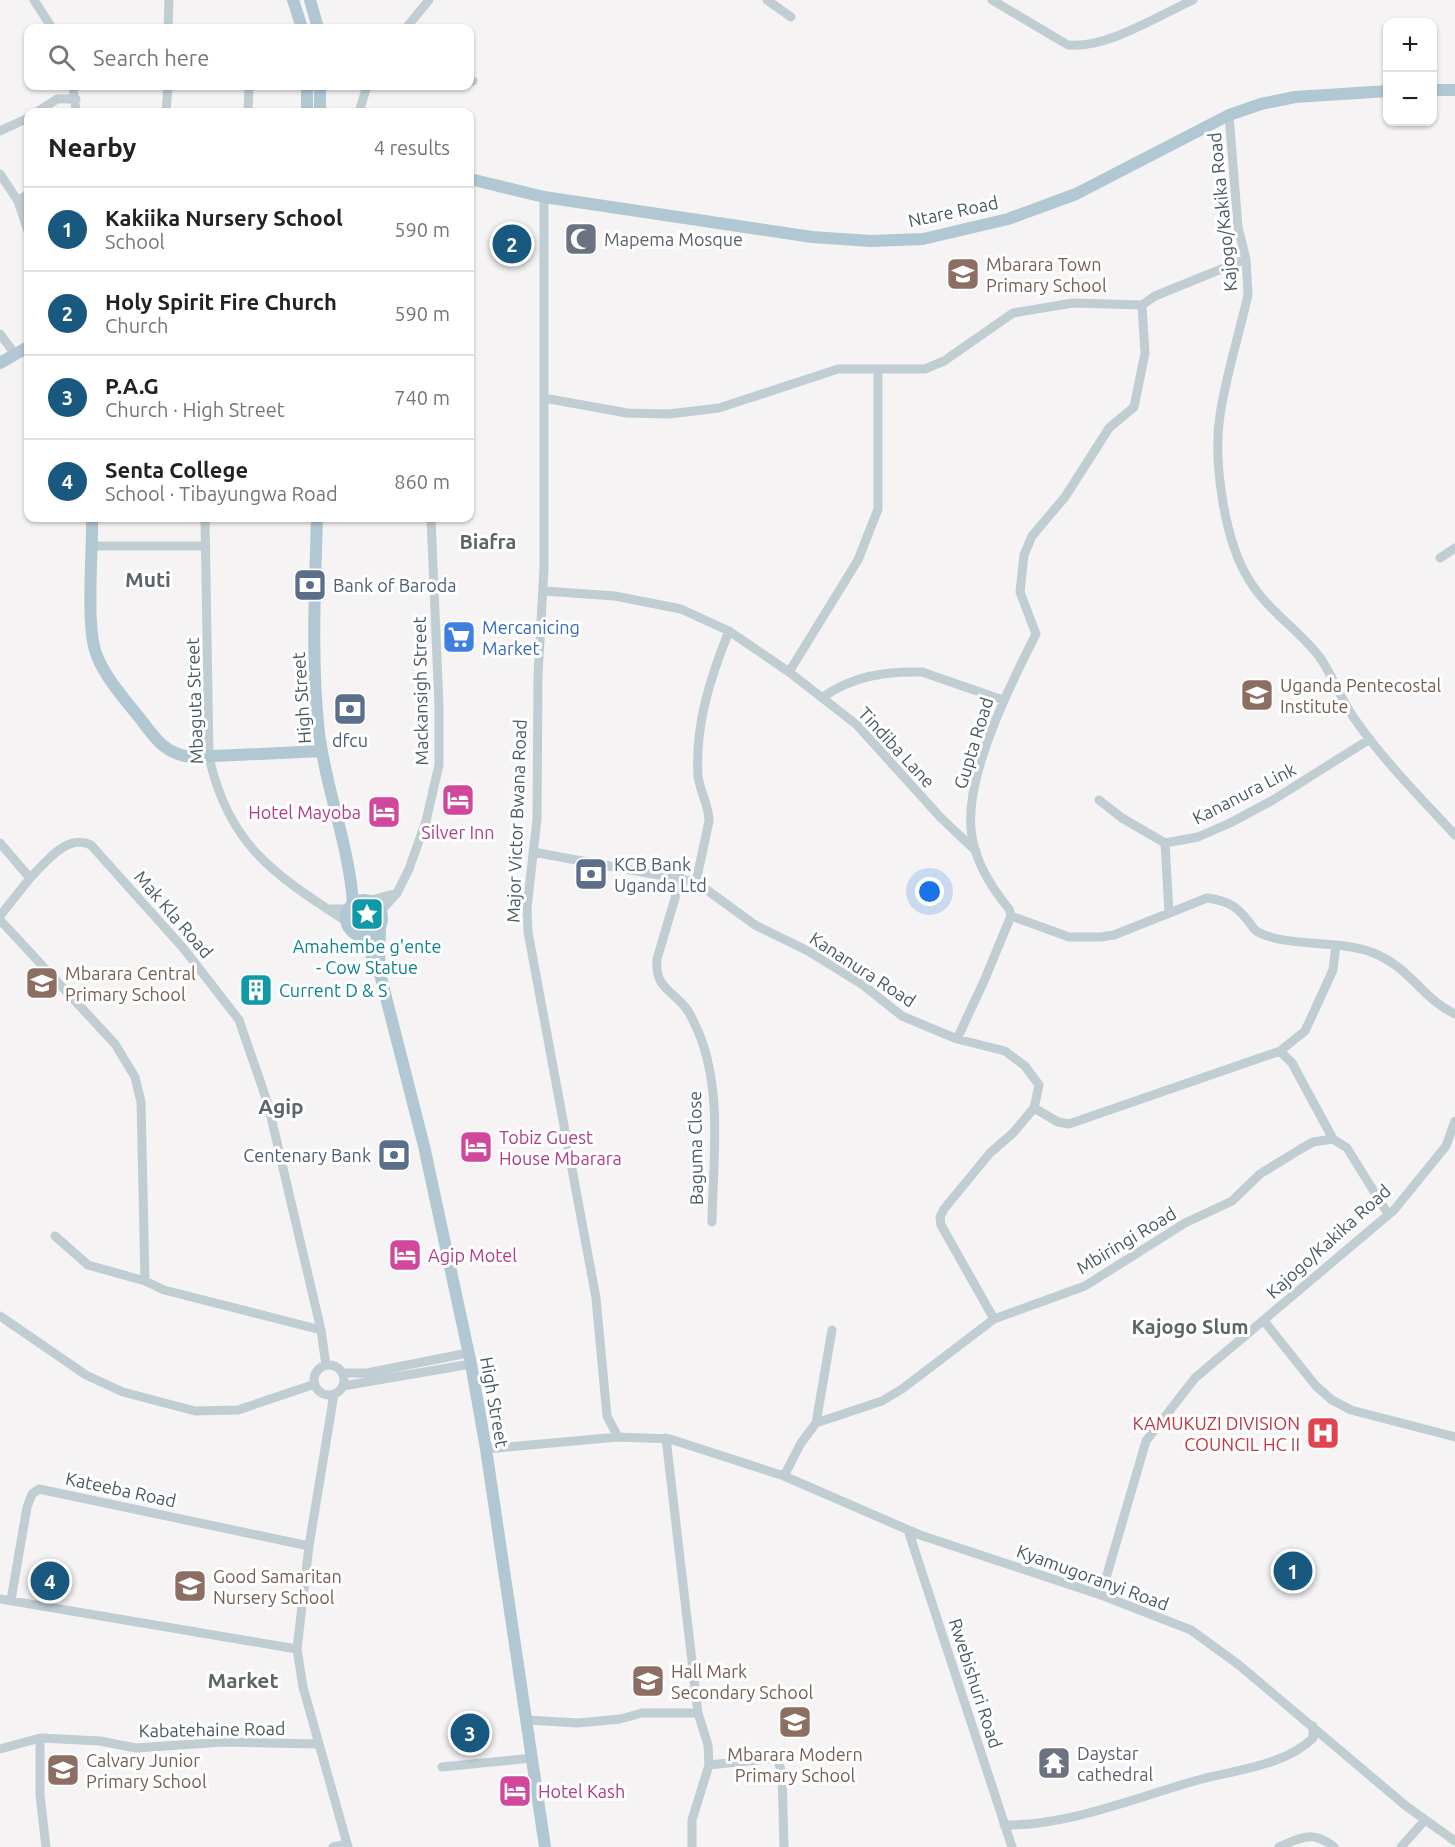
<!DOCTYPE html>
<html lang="en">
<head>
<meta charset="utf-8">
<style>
  body { margin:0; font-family:Ubuntu,sans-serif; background:#f6f6f6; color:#222 }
  .controls { position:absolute; right:18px; top:18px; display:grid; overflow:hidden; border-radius:12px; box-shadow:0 2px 4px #0004 }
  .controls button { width:54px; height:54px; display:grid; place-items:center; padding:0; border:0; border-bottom:2px solid #e0e0e0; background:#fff; color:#222; font:30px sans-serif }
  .you { position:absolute; left:930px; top:892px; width:21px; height:21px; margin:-15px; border:4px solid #fff; border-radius:50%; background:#1a73e8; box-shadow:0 0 0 9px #1a73e833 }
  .badge { display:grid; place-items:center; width:39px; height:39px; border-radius:50%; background:#195980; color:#fff; font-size:20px; font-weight:700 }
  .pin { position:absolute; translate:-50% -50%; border:3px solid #fff; box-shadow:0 2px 6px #0006 }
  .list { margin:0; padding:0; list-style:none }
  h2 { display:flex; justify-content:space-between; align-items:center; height:78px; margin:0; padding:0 24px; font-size:26px }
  h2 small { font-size:20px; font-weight:400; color:#767676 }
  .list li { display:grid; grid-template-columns:39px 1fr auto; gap:18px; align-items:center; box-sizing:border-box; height:84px; padding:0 24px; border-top:2px solid #e0e0e0 }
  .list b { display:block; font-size:22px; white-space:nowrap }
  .list p { margin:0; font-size:20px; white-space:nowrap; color:#767676 }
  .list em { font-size:20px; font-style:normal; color:#767676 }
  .icon { flex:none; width:33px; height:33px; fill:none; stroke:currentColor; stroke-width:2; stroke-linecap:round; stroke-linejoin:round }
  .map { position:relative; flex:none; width:1455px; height:1847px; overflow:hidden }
  .search { position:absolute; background:#fff; box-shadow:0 2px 4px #0004; left:24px; top:24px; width:450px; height:66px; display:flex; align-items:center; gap:15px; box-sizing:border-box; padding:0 21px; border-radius:12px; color:#767676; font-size:22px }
  .panel { position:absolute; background:#fff; box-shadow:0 2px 4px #0004; left:24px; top:108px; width:450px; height:414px; border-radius:12px }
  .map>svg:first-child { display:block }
</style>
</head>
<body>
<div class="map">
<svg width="1455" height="1847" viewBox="0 0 1455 1847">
  <rect width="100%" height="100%" fill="#f5f3f3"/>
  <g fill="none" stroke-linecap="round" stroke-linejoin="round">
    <path stroke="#c0cdd3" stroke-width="9" d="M34,0l18,28
      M767,0l24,17
      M992,0l76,45c38,4 90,-29 125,-45
      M168,28l1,-28
      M406,28l23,-28
      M470,82l3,-1
      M73,86l3,26
      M37,112l20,-13h19
      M166,112l2,-26
      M248,112l1,-26
      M359,112l8,-26
      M1229,115l9,112 8,32 2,36c-9,40 -22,80 -28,120 -7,45 4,124 28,163 19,33 52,52 73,81 12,18 20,40 33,59 29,42 66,79 101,117
      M0,131l28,-13
      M0,174l18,27
      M28,194l-10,7 10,30
      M544,197v371l-6,107 -1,144 -10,89 1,24 68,366 11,118 11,21
      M1142,305l3,48 -11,54 -25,21 -44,69 -33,39 -8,19 -4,37 16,42c-25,49 -70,139 -65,194 2,31 19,58 38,81l2,7 58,21h32l13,-2 93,-37c21,3 30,8 42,24 3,4 5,8 9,10 27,15 81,8 113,20 40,15 50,46 84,62
      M0,334l15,20
      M544,398l83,15 42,1 50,-6 119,-39h87l19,-8 69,-48 60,-10 69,2 13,-9 91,-37
      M205,518l4,239c20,89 66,118 137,164
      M92,546h114
      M1440,558l15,-10
      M544,591l71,5 66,13 48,22 60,41 68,53 84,93 35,33
      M789,672l69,-112 20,-51v-140
      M823,697c30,-21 62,-26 99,-25l81,28
      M1099,800l23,18 43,25 33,-6 32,-14 43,-23 97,-61
      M0,843l30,35c16,-16 37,-45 61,-33l93,104 55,71 29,84 53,226 5,35
      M1165,843l4,70
      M533,852l163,30 59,43 53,26 55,34 39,31 55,23 48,12 20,15 14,19 -5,23 24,14 11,2 211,-73 12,12 41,76
      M681,878l-24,81c-2,28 12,29 28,48 6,7 9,16 13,24 25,59 15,129 14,191
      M696,882l13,-61c0,-16 -9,-29 -11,-45 -3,-51 12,-98 31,-145
      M371,900l26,-7
      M327,909h21
      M381,911l16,-18 12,-24 17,-48 13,-56v-59l-8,-188
      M0,916l30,-38
      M0,920l115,124 20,33 6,25 4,179 19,9 157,40
      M957,1039l27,-58 27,-65
      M1280,1051l25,-20 28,-61 3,-25
      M55,1236l33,29 57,16
      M0,1316l86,59 37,17 72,19 43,-1 77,-26
      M994,1319l-53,-94 -1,-8 4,-8 46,-56 23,-20 21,-25
      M1264,1321l52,65 16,14 19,10 104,27
      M314 1380a15 15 0 1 1 30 0a15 15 0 1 1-30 0Z
      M342,1373h25l101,-20
      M343,1386l128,-22
      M334,1394l-25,152 -12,103 6,38 45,160
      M816,1423l66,-22 20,-12 92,-70 91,-33 100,-63 47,-22 28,-27 39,-24 14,-8 20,-3 14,9 41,66
      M666,1438l32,275 10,32 1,20 -17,55v27
      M486,1449l132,-12 52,2 114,37 136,59 181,60 90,35 48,35 167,141 49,35
      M784,1476l17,-33 15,-20 16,-93
      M908,1530l104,317
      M1101,1595l45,-154 49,-63 199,-168 52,-64 9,-25
      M0,1599l297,50
      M11,1600l16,-93 5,-13 7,-5 270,57
      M527,1720l51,3 42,-4 22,-6h56
      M40,1738v57l6,52
      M0,1749l40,-11 60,3 36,7 88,-6 94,2
      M709,1765l68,-7 5,15 2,74
      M442,1767l90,-9
      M1004,1825c66,1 135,-29 198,-46 35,-9 84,-14 111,-41v-12
      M333,1847l14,-3
      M1279,1847c23,-10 34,-17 55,0
      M1401,1847l24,-27"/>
    <path stroke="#b1c8d3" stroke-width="12" d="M293,0l9,28
      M310,0l8,28
      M307,86v26
      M1432,90h23
      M320,112v-26
      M470,179l74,18 268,40 59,4 52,-2 85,-20 68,-25 153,-79 32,-11 34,-7 93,-6
      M0,363l28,-16
      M92,518c1,34 -7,110 5,138 9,23 30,46 45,65 14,19 25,34 50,36l130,-6
      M317,518c-2,71 -6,144 2,215 7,57 30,112 34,170
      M346 918a18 18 0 1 1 36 0a18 18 0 1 1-36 0Z
      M362,936l17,34 45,176 47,218 15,85 59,398
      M379,969l1,-42"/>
  </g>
  <defs>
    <g id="mosque-square" transform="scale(1.725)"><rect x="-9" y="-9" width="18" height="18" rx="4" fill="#6b7280" stroke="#fff"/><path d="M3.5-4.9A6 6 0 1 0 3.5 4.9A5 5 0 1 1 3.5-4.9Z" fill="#fff"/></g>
    <g id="school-square" transform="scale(1.725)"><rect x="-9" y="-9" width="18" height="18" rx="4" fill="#8d6e63" stroke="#fff"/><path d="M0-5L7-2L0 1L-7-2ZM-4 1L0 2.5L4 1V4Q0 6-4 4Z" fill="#fff"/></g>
    <g id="bank-square" transform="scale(1.725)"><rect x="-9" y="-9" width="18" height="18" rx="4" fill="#5c6f8a" stroke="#fff"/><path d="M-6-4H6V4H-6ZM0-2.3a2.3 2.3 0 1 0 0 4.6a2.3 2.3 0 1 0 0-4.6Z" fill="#fff"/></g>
    <g id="supermarket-square" transform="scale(1.725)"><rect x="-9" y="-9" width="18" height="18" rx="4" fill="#3f7fe0" stroke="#fff"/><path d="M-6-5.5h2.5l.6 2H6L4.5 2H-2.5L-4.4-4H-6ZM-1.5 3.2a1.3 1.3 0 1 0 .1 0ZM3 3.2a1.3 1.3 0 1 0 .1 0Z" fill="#fff"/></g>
    <g id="hotel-square" transform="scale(1.725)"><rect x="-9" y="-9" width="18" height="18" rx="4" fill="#d1479c" stroke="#fff"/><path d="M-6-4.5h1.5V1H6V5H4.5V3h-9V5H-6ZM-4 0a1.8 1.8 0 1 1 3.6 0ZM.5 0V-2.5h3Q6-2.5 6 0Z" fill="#fff"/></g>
    <g id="sight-square" transform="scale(1.725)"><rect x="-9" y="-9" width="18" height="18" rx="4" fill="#0f9aa8" stroke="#fff"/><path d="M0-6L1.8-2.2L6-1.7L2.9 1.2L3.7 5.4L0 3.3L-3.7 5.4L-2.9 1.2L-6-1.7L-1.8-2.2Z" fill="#fff"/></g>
    <g id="building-square" transform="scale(1.725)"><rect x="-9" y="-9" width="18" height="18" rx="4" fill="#0f9aa8" stroke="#fff"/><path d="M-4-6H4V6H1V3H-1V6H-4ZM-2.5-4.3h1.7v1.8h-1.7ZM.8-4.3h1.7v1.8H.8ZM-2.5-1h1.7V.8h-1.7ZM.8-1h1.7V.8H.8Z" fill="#fff"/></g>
    <g id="hospital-square" transform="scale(1.725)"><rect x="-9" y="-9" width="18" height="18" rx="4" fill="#e0444e" stroke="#fff"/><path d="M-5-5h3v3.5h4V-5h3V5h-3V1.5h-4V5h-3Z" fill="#fff"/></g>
    <g id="temple-square" transform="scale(1.725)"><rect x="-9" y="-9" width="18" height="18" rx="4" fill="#6b7280" stroke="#fff"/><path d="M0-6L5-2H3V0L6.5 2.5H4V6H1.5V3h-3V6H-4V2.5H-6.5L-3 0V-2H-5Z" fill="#fff"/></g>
  </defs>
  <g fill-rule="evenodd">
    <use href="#mosque-square" x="581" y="239"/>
    <use href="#school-square" x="963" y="274"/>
    <use href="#bank-square" x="310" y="585"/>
    <use href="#supermarket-square" x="459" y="637"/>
    <use href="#school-square" x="1257" y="695"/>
    <use href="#bank-square" x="350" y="709"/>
    <use href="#hotel-square" x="458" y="800"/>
    <use href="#hotel-square" x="384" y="812"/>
    <use href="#bank-square" x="591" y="874"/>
    <use href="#sight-square" x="367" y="914"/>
    <use href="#school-square" x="42" y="983"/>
    <use href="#building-square" x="256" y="990"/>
    <use href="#hotel-square" x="476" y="1147"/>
    <use href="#bank-square" x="394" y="1155"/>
    <use href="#hotel-square" x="405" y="1255"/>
    <use href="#hospital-square" x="1323" y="1433"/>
    <use href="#school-square" x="190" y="1586"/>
    <use href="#school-square" x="648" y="1681"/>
    <use href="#school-square" x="795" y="1722"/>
    <use href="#temple-square" x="1054" y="1763"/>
    <use href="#school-square" x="63" y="1770"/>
    <use href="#hotel-square" x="515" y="1791"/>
  </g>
  <g text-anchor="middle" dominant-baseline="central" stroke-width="6" stroke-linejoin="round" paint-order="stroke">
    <g font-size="18" fill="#495b62" stroke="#fff">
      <text transform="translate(953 211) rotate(-12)">Ntare Road</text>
      <text transform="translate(1222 212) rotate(-96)">Kajogo/Kakika Road</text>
      <text transform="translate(420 691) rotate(-91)">Mackansigh Street</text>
      <text transform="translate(301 698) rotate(-94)">High Street</text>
      <text transform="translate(194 701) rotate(-92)">Mbaguta Street</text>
      <text transform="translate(973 743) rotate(-73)">Gupta Road</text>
      <text transform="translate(897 747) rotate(47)">Tindiba Lane</text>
      <text transform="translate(1244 793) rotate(-27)">Kananura Link</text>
      <text transform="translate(516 821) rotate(-88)">Major Victor Bwana Road</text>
      <text transform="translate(174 914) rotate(49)">Mak Kla Road</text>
      <text transform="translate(863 969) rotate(33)">Kananura Road</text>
      <text transform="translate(695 1148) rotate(-91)">Baguma Close</text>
      <text transform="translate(1126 1240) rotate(-31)">Mbiringi Road</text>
      <text transform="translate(1328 1241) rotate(-42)">Kajogo/Kakika Road</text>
      <text transform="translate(495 1402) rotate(80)">High Street</text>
      <text transform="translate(121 1489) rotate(12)">Kateeba Road</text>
      <text transform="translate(1093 1577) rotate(20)">Kyamugoranyi Road</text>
      <text transform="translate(976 1683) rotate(72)">Rwebishuri Road</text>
      <text transform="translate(212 1729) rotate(-1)">Kabatehaine Road</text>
    </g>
    <g font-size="18" fill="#5b616d" stroke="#fff" text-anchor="start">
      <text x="604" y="239">Mapema Mosque</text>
      <text x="1077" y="1753">Daystar<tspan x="1077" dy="21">cathedral</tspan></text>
    </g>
    <g font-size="18" fill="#785e54" stroke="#fff" text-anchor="start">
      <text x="986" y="264">Mbarara Town<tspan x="986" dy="21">Primary School</tspan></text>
      <text x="1280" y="685">Uganda Pentecostal<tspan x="1280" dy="21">Institute</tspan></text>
      <text x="65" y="973">Mbarara Central<tspan x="65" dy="21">Primary School</tspan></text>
      <text x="213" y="1576">Good Samaritan<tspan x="213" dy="21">Nursery School</tspan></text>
      <text x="671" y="1671">Hall Mark<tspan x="671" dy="21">Secondary School</tspan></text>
      <text x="795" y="1754" text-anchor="middle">Mbarara Modern<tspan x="795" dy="21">Primary School</tspan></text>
      <text x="86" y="1760">Calvary Junior<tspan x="86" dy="21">Primary School</tspan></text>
    </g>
    <g font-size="18" fill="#4e5e75" stroke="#fff" text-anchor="start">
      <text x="333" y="585">Bank of Baroda</text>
      <text x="350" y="740" text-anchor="middle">dfcu</text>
      <text x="614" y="864">KCB Bank<tspan x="614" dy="21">Uganda Ltd</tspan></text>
      <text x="371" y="1155" text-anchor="end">Centenary Bank</text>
    </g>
    <g font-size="18" fill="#366cbe" stroke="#fff" text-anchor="start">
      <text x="482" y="627">Mercanicing<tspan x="482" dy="21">Market</tspan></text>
    </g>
    <g font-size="18" fill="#b23c85" stroke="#fff" text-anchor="start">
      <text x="361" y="812" text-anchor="end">Hotel Mayoba</text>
      <text x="458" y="832" text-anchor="middle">Silver Inn</text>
      <text x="499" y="1137">Tobiz Guest<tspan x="499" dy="21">House Mbarara</tspan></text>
      <text x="428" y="1255">Agip Motel</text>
      <text x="538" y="1791">Hotel Kash</text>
    </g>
    <g font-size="18" fill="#0d838f" stroke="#fff">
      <text x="367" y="946">Amahembe g'ente<tspan x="367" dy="21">- Cow Statue</tspan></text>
      <text x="279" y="990" text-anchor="start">Current D &amp; S</text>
    </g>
    <g font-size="18" fill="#be3a42" stroke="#fff" text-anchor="end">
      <text x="1300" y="1423">KAMUKUZI DIVISION<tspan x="1300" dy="21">COUNCIL HC II</tspan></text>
    </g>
    <g font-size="20" font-weight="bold" fill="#5e6568" stroke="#fff">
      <text x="488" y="541">Biafra</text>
      <text x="1190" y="1326">Kajogo Slum</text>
    </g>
    <g font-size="21" font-weight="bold" fill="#5e6568" stroke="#fff">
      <text x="148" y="579">Muti</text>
      <text x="281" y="1106">Agip</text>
      <text x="243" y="1680">Market</text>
    </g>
  </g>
</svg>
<div class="controls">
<button>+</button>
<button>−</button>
</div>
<div class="you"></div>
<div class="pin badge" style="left:1293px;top:1571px">1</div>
<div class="pin badge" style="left:512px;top:244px">2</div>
<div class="pin badge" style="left:470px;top:1733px">3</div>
<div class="pin badge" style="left:50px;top:1581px">4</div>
<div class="search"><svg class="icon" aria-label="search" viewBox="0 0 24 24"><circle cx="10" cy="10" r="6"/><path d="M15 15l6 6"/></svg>Search here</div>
<section class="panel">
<h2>Nearby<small>4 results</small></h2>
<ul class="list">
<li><span class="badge">1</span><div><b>Kakiika Nursery School</b><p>School</p></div><em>590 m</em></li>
<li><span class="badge">2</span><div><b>Holy Spirit Fire Church</b><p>Church</p></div><em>590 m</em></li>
<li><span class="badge">3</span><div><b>P.A.G</b><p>Church · High Street</p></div><em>740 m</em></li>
<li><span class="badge">4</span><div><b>Senta College</b><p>School · Tibayungwa Road</p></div><em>860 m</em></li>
</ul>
</section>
</div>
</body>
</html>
